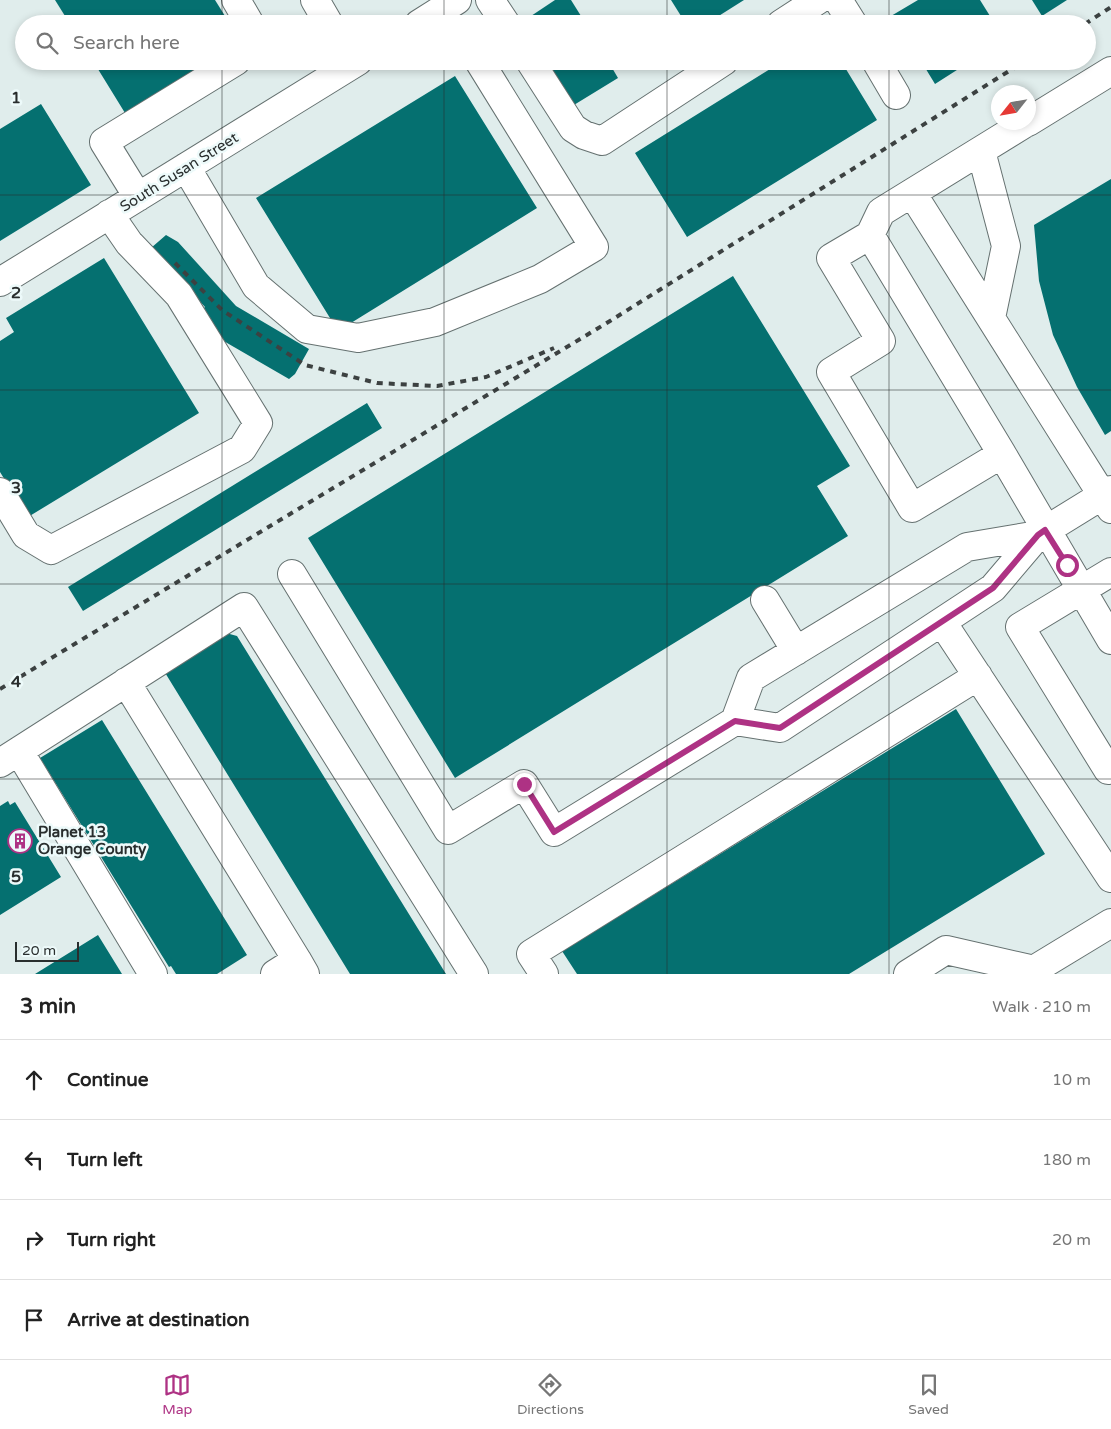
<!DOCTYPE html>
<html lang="en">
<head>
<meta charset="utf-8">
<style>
  body { margin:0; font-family:"Varela Round",sans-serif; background:#f6f6f6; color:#222 }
  .compass { position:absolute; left:991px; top:85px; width:45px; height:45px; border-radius:50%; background:#fff; box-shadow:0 2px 8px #0003; rotate:239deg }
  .scale { position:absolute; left:15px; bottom:12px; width:64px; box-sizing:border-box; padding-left:5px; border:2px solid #292e2e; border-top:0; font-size:14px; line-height:18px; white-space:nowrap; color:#292e2e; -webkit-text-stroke:4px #edfafa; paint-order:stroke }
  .stop { position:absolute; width:15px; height:15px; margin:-11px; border:4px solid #ae3284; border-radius:50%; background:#fff }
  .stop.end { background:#ae3284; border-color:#fff; box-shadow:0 1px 5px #0008 }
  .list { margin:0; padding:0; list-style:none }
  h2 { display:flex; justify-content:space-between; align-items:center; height:65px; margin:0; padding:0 20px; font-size:21px }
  h2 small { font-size:16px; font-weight:400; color:#767676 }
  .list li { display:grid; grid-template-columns:32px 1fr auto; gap:15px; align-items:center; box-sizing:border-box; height:80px; padding:0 20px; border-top:1px solid #e0e0e0 }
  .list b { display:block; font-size:19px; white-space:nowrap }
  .list em { font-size:16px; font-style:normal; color:#767676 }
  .icon { flex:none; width:28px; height:28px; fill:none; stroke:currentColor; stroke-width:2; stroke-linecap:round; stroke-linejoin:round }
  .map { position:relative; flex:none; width:1111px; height:974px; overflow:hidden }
  .search { position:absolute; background:#fff; box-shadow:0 2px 8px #0003; left:15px; right:15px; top:15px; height:55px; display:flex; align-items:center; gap:12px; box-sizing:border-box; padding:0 18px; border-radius:28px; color:#767676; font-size:19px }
  .sheet { height:385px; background:#fff }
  nav { display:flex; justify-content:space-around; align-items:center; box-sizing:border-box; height:70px; border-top:1px solid #e0e0e0; background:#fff; font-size:14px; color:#767676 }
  nav a { display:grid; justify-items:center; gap:2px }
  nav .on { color:#ae3284 }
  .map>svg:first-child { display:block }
</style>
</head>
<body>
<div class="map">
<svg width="1111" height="974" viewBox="0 0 1111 974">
  <rect width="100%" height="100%" fill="#e0edec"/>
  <path fill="#057070" d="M55,0h160l15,24h-160z
    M555,0h16l15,24h-67z
    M671,0h73l-38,24h-20z
    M918,0h62l15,24h-99l-5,-8z
    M1032,0h35l-25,16z
    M93,61h116l-84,52z
    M541,61h67l10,17 -49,30z
    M783,61h58l36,59 -190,117 -52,-84z
    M921,61h50l-36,23z
    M455,76l82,132 -199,123 -82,-133z
    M41,104l50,81 -91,56v-112z
    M1111,179v252l-6,4 -28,-48 -24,-52 -14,-54 -5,-56z
    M166,235l12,7 58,64 73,43 -14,25 -6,5 -74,-43 -19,-20 9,-9 -54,-59z
    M104,258l95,155 -171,104 -28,-45v-131l14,-9 -8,-14z
    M733,276l117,190 -33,20 31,50 -393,242 -147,-240z
    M367,403l15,25 -299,183 -15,-24z
    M226,633l11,3 209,338h-96l-186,-303z
    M956,709l89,145 -196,120h-272l-15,-23z
    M102,720l145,235 -30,19h-41l-5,-8 -2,1 -129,-209z
    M8,801l2,4 5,-3 46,75 -61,38v-109z
    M98,935l24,39h-87z"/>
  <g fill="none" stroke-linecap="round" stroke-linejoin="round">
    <g stroke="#657170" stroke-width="30">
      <path id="minor" d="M236,0l14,24
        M315,0l14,24
        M490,0l16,24
        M838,0l15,24
        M419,24l38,-24
        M781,24l37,-24
        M530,61l43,67 11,7 18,6 122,-80
        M876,61l20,34
        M1028,122l83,-51
        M981,151l25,95 -15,72
        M186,167l70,119 51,43 51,9 77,-16 105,-43 54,-32 -115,-186
        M912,193l199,316
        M138,197l-34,-55 132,-81
        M870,235l132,219 -90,54 -81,-136 50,-31 -50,-83 39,-23 11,-23 146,-90
        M0,282l358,-221
        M1002,454l109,186
        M0,492l26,43 25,15 191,-101 16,-26 -79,-128 -50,-52 -20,-29
        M1038,535l-71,12 -216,131 -16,43 45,7 213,-140 45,-53 73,-45
        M292,574l156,256 76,-46 30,48 181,-111
        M765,600l31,51
        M942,622l169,256
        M126,682l171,278
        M19,751l134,223
        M0,763l244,-156 230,367
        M1108,770l-88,-143 91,-55
        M275,974l22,-14 8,14
        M544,974l-13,-20 447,-278
        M908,974l38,-24 88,20
        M1027,974l84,-51"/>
    </g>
    <use href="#minor" stroke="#fff" stroke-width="28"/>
    <path stroke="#3c4141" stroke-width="4" stroke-dasharray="6 6" stroke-linecap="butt" d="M1085,24l26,-17
      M175,263l47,47 83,55 72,18 60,3 49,-9 68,-29
      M0,689l610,-368 415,-260"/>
  </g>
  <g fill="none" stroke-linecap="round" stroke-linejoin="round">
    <path stroke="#ae3284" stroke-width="6" d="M524,784l30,48 181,-111 45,7 213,-140 45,-53 7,-5 22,35"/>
  </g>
  <path fill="none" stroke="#292e2e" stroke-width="1" stroke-opacity="0.55" d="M222,0v24M444,0v24M667,0v24M889,0v24M222,61v913M444,61v913M667,61v913M889,61v913M0,195h1111M0,390h1111M0,584h1111M0,779h1111"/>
  <defs>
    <g id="building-ring" transform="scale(1.25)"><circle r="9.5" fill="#edfafa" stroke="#ae3284" stroke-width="1.5"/><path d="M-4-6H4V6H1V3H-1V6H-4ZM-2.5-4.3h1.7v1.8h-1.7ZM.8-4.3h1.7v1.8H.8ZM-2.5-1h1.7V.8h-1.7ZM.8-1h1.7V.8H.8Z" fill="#ae3284"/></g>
  </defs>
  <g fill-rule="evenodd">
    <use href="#building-ring" x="20" y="841"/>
  </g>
  <g text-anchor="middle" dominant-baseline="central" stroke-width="5" stroke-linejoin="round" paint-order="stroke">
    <g font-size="15" fill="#292e2e" stroke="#edfafa">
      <text transform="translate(179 172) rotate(-32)">South Susan Street</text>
    </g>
    <g font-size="15" font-weight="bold" fill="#292e2e" stroke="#edfafa" text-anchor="start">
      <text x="38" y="832">Planet 13<tspan x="38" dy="17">Orange County</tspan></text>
    </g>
  </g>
  <g font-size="16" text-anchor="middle" font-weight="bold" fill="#292e2e" stroke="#edfafa" stroke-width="5" stroke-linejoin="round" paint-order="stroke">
    <text x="16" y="103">1</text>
    <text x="16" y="298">2</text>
    <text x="16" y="493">3</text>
    <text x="16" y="687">4</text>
    <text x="16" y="882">5</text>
  </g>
</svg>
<svg class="compass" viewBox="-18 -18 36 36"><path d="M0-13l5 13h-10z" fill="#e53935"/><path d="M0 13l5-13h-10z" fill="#767676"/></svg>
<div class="scale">20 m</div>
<div class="stop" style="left:1067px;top:565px"></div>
<div class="stop end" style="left:524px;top:784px"></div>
<div class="search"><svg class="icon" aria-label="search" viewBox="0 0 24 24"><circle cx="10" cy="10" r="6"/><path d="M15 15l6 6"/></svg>Search here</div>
</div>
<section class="sheet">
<h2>3 min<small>Walk · 210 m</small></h2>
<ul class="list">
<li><svg class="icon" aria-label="ahead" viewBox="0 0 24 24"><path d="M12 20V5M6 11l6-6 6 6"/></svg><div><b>Continue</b></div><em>10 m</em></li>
<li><svg class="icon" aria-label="left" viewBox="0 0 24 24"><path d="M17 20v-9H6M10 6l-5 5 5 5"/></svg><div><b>Turn left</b></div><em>180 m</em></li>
<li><svg class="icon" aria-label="right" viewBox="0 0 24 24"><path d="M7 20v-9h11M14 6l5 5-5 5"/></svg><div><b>Turn right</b></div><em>20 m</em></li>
<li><svg class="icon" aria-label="arrive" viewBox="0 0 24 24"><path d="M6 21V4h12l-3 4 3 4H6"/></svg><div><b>Arrive at destination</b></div></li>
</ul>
</section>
<nav>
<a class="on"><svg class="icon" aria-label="map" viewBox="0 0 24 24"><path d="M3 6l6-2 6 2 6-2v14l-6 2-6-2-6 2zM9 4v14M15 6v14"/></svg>Map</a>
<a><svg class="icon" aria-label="directions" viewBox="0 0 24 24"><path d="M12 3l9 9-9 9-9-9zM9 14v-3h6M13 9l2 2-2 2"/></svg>Directions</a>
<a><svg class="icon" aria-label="saved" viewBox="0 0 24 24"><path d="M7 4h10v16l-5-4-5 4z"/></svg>Saved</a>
</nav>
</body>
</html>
